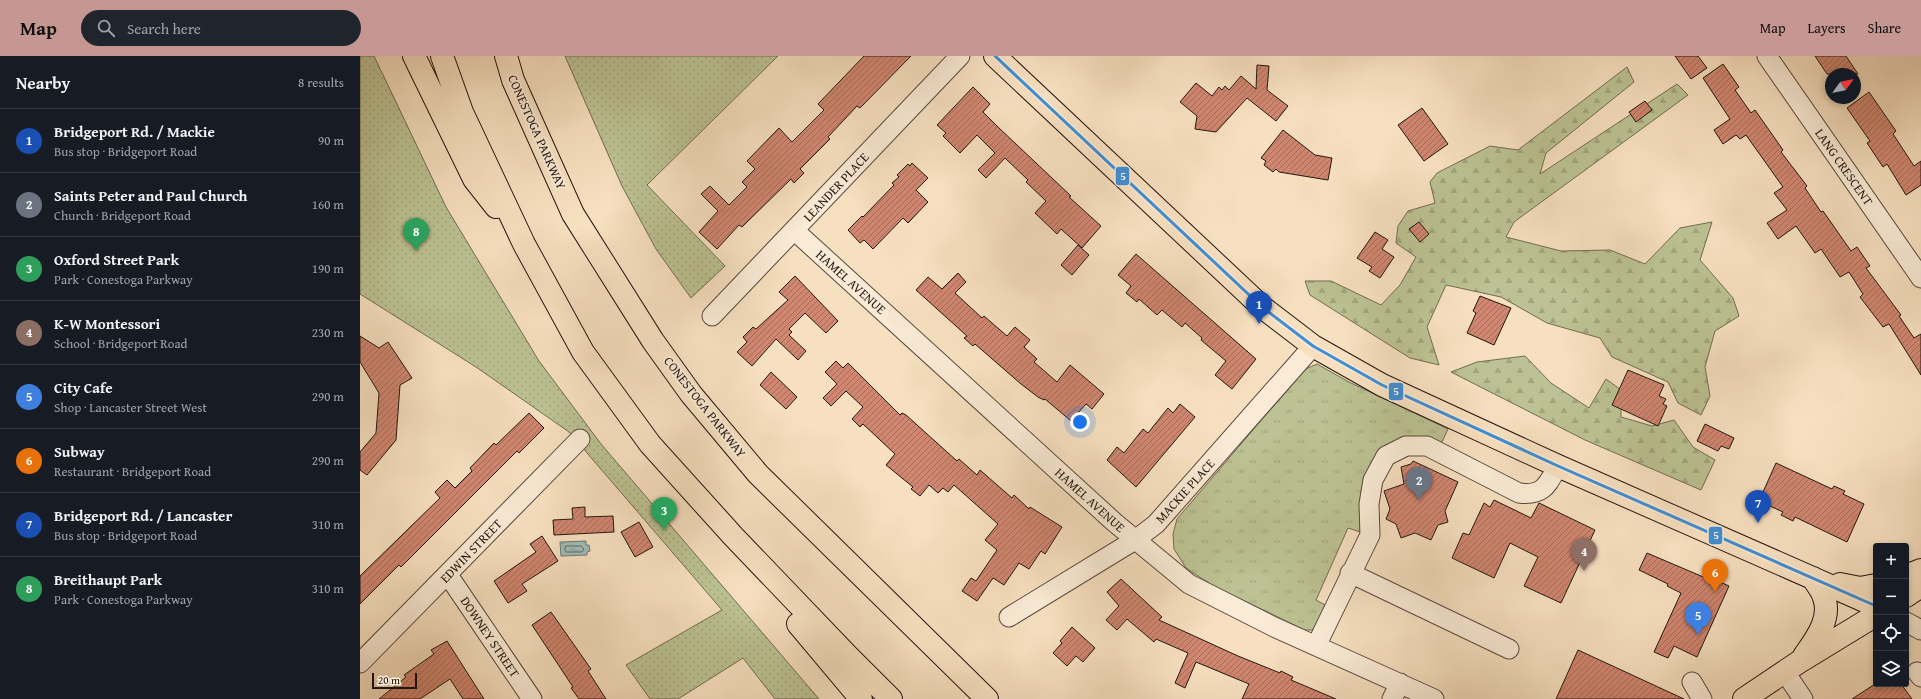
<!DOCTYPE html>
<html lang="en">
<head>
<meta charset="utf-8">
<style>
  body { margin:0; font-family:"Gentium Book Plus",serif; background:#20242c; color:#f1f3f6 }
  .controls { position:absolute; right:12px; bottom:12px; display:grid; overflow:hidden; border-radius:4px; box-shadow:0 2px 6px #0003 }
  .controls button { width:36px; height:36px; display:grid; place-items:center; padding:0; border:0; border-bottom:1px solid #363941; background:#171b24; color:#f1f3f6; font:20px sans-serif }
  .compass { position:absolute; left:1465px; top:12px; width:36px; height:36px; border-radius:50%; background:#171b24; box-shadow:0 2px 6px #0003; rotate:57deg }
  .scale { position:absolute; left:12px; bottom:10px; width:45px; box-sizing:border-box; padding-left:4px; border:2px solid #231610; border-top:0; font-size:11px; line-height:14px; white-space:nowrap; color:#231610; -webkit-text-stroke:3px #faebd6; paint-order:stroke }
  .you { position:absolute; left:720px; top:366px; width:14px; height:14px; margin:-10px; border:3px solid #fff; border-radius:50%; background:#1a73e8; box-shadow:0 0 0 6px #1a73e833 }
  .badge { display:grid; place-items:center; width:26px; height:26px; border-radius:50%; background:#c59692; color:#fff; font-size:13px; font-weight:700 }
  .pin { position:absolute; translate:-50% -33px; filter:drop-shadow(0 1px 2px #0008) }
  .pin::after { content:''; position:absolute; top:21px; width:14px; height:12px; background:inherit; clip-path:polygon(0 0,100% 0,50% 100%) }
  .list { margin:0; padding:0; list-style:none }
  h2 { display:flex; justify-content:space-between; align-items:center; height:52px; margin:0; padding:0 16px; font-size:17px }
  h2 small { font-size:13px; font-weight:400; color:#9ea1a6 }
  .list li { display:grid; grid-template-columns:26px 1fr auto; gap:12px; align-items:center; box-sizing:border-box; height:64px; padding:0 16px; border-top:1px solid #363941 }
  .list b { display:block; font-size:15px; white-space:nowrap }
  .list p { margin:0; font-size:13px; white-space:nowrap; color:#9ea1a6 }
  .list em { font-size:13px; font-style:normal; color:#9ea1a6 }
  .icon { flex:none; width:22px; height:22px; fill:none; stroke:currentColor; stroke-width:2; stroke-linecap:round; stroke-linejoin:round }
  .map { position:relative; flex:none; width:1561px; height:643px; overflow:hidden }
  header { display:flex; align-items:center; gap:24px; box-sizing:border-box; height:56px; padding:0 20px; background:#c59692; color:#111 }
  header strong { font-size:19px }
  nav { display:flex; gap:22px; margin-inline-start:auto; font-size:14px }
  .search { width:280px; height:36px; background:#20242c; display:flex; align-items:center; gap:10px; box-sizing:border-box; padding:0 14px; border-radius:22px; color:#9ea1a6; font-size:15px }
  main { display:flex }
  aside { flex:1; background:#171b24 }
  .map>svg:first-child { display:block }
</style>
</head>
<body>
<header>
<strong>Map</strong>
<div class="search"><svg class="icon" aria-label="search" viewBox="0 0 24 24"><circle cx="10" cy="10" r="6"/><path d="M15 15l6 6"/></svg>Search here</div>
<nav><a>Map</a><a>Layers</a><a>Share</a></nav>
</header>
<main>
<aside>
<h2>Nearby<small>8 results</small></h2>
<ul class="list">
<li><span class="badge" style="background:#1a4fb4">1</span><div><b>Bridgeport Rd. / Mackie</b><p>Bus stop · Bridgeport Road</p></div><em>90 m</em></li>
<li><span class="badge" style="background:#6b7280">2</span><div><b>Saints Peter and Paul Church</b><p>Church · Bridgeport Road</p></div><em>160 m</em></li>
<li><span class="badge" style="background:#2e9e5b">3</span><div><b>Oxford Street Park</b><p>Park · Conestoga Parkway</p></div><em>190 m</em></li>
<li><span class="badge" style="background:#8d6e63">4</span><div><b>K-W Montessori</b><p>School · Bridgeport Road</p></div><em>230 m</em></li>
<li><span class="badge" style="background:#3f7fe0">5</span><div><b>City Cafe</b><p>Shop · Lancaster Street West</p></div><em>290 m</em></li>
<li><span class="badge" style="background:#e8710a">6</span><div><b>Subway</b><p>Restaurant · Bridgeport Road</p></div><em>290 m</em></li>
<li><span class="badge" style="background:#1a4fb4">7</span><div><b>Bridgeport Rd. / Lancaster</b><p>Bus stop · Bridgeport Road</p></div><em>310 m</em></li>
<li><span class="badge" style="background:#2e9e5b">8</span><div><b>Breithaupt Park</b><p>Park · Conestoga Parkway</p></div><em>310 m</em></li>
</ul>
</aside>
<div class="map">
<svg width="1561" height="643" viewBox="0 0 1561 643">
  <defs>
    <pattern id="grass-tufts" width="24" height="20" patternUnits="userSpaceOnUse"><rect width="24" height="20" fill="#bcc293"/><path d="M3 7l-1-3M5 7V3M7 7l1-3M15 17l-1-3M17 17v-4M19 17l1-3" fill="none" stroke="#a1a67e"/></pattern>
    <pattern id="forest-firs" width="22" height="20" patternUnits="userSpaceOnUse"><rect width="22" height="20" fill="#bcc293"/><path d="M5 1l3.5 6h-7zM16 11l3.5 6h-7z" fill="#a1a67e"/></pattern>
    <pattern id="park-dots" width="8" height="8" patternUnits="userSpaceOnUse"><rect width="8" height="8" fill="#bcc293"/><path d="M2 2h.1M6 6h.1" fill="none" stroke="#a1a67e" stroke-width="1.8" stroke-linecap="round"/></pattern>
    <pattern id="water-ripples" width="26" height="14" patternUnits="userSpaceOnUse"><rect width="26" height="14" fill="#9ebcb8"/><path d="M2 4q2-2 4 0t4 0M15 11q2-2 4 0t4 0" fill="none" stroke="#88a19d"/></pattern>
    <pattern id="building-hatch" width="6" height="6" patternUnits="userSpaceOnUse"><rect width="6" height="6" fill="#d08670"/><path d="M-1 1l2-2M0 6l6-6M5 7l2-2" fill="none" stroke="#a86d5b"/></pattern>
  </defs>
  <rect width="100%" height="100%" fill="#f7e0c0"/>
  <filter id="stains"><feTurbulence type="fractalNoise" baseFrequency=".005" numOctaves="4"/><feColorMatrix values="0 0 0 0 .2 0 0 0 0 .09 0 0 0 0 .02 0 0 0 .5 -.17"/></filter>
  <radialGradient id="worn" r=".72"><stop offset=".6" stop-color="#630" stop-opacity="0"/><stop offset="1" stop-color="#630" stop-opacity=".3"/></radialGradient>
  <path fill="url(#grass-tufts)" stroke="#706c52" d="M957,308l32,18 99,47 -7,15 -37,-5 -43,56 -1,37 -12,-4 -32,72 11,6 -7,16 -8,8h-7l-92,-44 -27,-18 -12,-19 -1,-15 4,-15 111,-130 11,-17z"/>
  <path fill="url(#forest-firs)" stroke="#706c52" d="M1267,11l7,15 -88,71 -6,21 137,-90 11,11 -174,127 -8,15 55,14 49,-1 35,14 35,-36 32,-6 -12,38 33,38 6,18 -24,15 -10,36 5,29 -9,19 -23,-12 -10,-21 -56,-25 -12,-19 -53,-15 -46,-26 -55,-12 -19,42 12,38 -29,-7 -100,-63 -5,-14h26l50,24 19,-20 16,-28 -20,-14 2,-17 10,-15 27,-8 -5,-21 7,-9 53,-27 28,4z
    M1165,300l26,27 38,25 17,-29 15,11v27l31,9 22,-6 19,27 22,13 -14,30 -116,-50 -134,-68 26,-10z"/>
  <path fill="url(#park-dots)" stroke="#706c52" d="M0,0h14l72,151 93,154 62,83 218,255h-44l-32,-41 -65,41h-28l-24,-34 96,-55 -153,-178 -93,-65 -116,-73z
    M205,0h213l-131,129 78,81 -34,32 -35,-49 -34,-63z"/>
  <path fill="url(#water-ripples)" stroke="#6d7a75" d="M226,485v4h3l1,6 -3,1v3l-26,1 -1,-14z"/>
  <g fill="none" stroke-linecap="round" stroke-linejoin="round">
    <path stroke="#606964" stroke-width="1" d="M206,490h15l3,3 -2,3h-16l-1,-2z"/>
  </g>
  <path fill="url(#building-hatch)" stroke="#231610" d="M504,0h47l-51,52 -3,-2 -29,31 2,2 -30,30 4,4 -10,10 -3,-4 -49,48 -3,-2 -22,24 -18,-17 19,-21 -17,-17 9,-8 19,19 18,-18 -5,-5 13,-13 -8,-8 32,-33 13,14 32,-32 -6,-6z
    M1315,0h23l9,12 -16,11z
    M1455,0h31l12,18h-31z
    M1363,8l16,23 -4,3 16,23 4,-3 28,40 -2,2 26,34 -2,2 16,24 2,-1 28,40 6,-4 13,19 -4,2 35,47 -2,1 15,22 7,-4v41l-32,-51 -6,3 -23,-30 3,-3 -14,-22 -9,5 -19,-28 -6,4 -19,-27 -18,13 -11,-16 20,-13 -13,-17 9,-6 -37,-52 -6,4 -4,-4 -13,9 -9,-14 16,-11 -27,-41z
    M897,9l12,1 -2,24 21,16 -12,15 -29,-23 -31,34 -21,-3 2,-13 -17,-14 16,-19 16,13 7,-9 3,3 3,-4 4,4 12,-14 15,13z
    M613,31l17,17 -7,8 16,16 72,68 -2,1 32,29 -19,22 -21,-19 -4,5 -22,-21 11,-12 -20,-19 2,-2 -23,-22 -19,20 -8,-8 17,-17 -18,-18 -17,18 -17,-17 3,-3 -9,-8z
    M1509,36l27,39 -3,3 21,32 7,-5v24l-15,10 -19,-31 -4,3 -16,-24 3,-2 -23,-33z
    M1285,45l7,9 -16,12 -7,-10z
    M1062,52l26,36 -24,17 -26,-36z
    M923,74l32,25 17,3 -4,22 -49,-8 -3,-3 -3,3 -9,-7 2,-4 -5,-3z
    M552,107l16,15 -12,12 12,12 -20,21 -5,-5 -30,31 -9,-9 -4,3 -12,-13 14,-14 1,1 31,-32 -2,-2 7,-6 -2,-2 11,-11 2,2z
    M1059,166l10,12 -9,8 -11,-13z
    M1015,176l13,8 -6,9 12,8 -14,21 -11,-7 3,-4 -15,-9z
    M718,189l11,10 -17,20 -11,-10z
    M776,198l120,105 -24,30 -17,-14 11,-14 -25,-21 1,-2 -17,-15 -3,4 -20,-17 -5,5 -18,-16 -2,3 -11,-9 5,-7 -13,-11z
    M598,217l8,9 -11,11 27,25 2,-2 23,20 8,-9 15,13 -6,7 13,12 -3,3 23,20 13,-17 34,29 -12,15 -6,-5 -15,17 -26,-22 -1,1 -6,-3 -17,-13 -46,-40 -2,2 -9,-8 3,-2 -51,-46 12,-13 14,12z
    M435,220l43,45 -12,12 -21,-20 -16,16 3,3 -3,3 17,16 -8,9 -22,-21 -24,27 -15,-14 10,-10 -4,-5 10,-10 3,2 32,-29 -9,-8z
    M1120,240l31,12 -17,37 -27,-12 9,-20 -3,-2z
    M0,280l19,12 9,-6 24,36 -12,7 -4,55 -29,35 -7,-5v-18l16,-19 3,-40 -19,-31z
    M476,305l7,7 5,-5 52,52 2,-2 4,2 51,46 2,-2 18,16 3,-5 32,28 2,-3 15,14 1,-2 32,20 -17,27 -4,-3 -12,18 -10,-6 -15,22 -11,-7 -16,23 -15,-10 9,-13 5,3 21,-31 -12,-10 13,-16 -44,-39 -6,7 -5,-4 -5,5 -9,-8 -9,11 -9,-7 2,-2 -27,-22 9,-11 -32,-30 -3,3 -8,-8 11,-12 -17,-16 -15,15 -8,-8 14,-14 -12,-12z
    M1268,314l36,15 -5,11 7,3 -3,5 4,2 -9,20 -46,-21z
    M411,316l26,25 -11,12 -26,-24z
    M820,348l15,13 -59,70 -29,-27 10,-13 7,6 19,-24 5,4 20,-25 5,5z
    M169,357l15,15 -25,25 -2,-2 -116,116 -2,-2 -39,39v-28l80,-78 -5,-6 12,-12 8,8 17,-17 -2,-3 24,-25 2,2z
    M1345,368l29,14 -5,11 -8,-3 -3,5 -21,-10z
    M1053,405l45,21 -13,29 3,11 -10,3 -7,15 -16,-7 -14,5 -5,-14 -10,-5 4,-10 -6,-18 20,-7 -3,-17 10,-3z
    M1416,407l56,26 2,-3 11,5 -2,3 21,10 -17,38 -52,-25 -2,4 -12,-6 2,-3 -24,-11z
    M1134,444l37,18 8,-15 56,27 -34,73 -37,-17 14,-29 -28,-14 -16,35 -42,-20 11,-25 6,2 15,-32 6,4z
    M225,451v10l28,-1 1,16 -60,3 -1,-15 20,-1 -1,-11z
    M279,466l14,25 -18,10 -14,-25z
    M182,480l16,25 -36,23 5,7 -19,12 -14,-22 42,-29 -6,-8z
    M1287,497l61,26 1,-2 20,9 -32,71 -23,-11 -6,12 -14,-6 27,-59 -14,-7 1,-2 -29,-14z
    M761,523l41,38 -3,3 79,36 42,17 1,-2 12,6 -2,3 45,19h-94l7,-15 -53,-22 -11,26 -10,-5 13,-30 -32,-14 -2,3 -27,-23 -10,11 -11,-10 13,-14 -12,-14z
    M191,556l40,57 -3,2 18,28h-27l-8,-11 2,-1 -41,-62z
    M712,571l23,21 -12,14 -7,-6 -9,10 -14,-13 9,-10 -2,-2z
    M87,585l37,58h-21l-13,-20 -30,20h-41l27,-22 -2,-2 30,-21 -3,-4z
    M1218,594l106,49h-128z
    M1515,628h26l11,15h-60z"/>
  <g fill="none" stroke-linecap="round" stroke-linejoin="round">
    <g stroke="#58483c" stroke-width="21">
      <path id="minor" d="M1407,0l154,222
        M435,175l319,291 75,62 85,43 160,72
        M352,260l248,-260
        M990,517l159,76
        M88,519l84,124
        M649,561l126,-77 21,-16 157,-178
        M1546,566l15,8
        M956,590l54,-111 -1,-31 4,-24 13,-24 20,-10h21l92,47c25,3 28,-8 39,-27
        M0,607l220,-224
        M1425,616l18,27
        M1557,616l4,5
        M1332,626l10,17
        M1032,643l8,-16"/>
    </g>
    <g stroke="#231610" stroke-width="24">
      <path id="major" d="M635,0l267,251 51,39 69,39 176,81 318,140
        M1546,520l15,-6
        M1480,528l20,4 16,-3
        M1546,540l15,-10
        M1444,600c12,-17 29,-39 19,-61 -2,-6 -7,-11 -10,-17
        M1384,643l55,-37 77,-47"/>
    </g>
    <g stroke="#231610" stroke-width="24">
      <path id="highway" d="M54,0l60,123 22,28
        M82,0l20,56 62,132 59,108 67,92 83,92 114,119 44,44
        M146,0l7,24 60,134 80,127 38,53 67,80 229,225
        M438,568l63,75"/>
    </g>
    <use href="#minor" stroke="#faebd6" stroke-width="19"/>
    <use href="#major" stroke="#f7e0c0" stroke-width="22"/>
    <use href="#highway" stroke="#f7e0c0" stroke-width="22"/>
    <g stroke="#faebd6" stroke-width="6">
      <path id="bus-1" d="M635,0l267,251 51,39 69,39 176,81 318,140"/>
    </g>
    <use href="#bus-1" stroke="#418ed3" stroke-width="3"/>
  </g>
  <g text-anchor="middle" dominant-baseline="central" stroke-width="4" stroke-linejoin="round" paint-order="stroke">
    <g font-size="13" fill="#231610" stroke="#faebd6">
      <text transform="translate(177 76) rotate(66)">CONESTOGA PARKWAY</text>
      <text transform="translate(1484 111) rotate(55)">LANG CRESCENT</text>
      <text transform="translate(476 131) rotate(-47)">LEANDER PLACE</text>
      <text transform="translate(491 226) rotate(42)">HAMEL AVENUE</text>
      <text transform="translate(345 351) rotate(52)">CONESTOGA PARKWAY</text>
      <text transform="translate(825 435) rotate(-48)">MACKIE PLACE</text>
      <text transform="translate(730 444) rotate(42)">HAMEL AVENUE</text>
      <text transform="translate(111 495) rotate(-46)">EDWIN STREET</text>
      <text transform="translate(130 581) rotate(56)">DOWNEY STREET</text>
    </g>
  </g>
  <g stroke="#faebd6" stroke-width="1.5">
    <rect x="755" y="110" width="15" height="20" rx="4" fill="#418ed3"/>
    <rect x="1028" y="326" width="16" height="19" rx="4" fill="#418ed3"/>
    <rect x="1348" y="470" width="15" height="19" rx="4" fill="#418ed3"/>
  </g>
  <g font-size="11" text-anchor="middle" font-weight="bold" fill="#fff">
    <text x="763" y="124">5</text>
    <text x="1036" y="339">5</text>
    <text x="1356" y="483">5</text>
  </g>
  <rect width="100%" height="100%" filter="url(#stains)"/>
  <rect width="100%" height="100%" fill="url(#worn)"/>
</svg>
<div class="controls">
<button>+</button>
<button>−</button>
<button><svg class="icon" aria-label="locate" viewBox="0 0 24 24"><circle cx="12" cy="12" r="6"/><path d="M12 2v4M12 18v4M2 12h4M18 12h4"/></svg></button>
<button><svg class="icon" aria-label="layers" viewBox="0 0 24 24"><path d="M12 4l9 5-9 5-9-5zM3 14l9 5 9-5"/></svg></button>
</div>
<svg class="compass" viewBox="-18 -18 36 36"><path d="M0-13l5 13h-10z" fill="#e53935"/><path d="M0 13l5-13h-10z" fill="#9ea1a6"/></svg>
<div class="scale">20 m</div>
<div class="you"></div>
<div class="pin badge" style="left:899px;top:268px;background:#1a4fb4">1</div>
<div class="pin badge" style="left:1059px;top:444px;background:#6b7280">2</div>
<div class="pin badge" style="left:304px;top:474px;background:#2e9e5b">3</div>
<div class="pin badge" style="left:1224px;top:515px;background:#8d6e63">4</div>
<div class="pin badge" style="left:1338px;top:579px;background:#3f7fe0">5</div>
<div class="pin badge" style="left:1355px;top:536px;background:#e8710a">6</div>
<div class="pin badge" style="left:1398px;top:467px;background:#1a4fb4">7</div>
<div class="pin badge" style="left:56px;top:195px;background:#2e9e5b">8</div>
</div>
</main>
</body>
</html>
